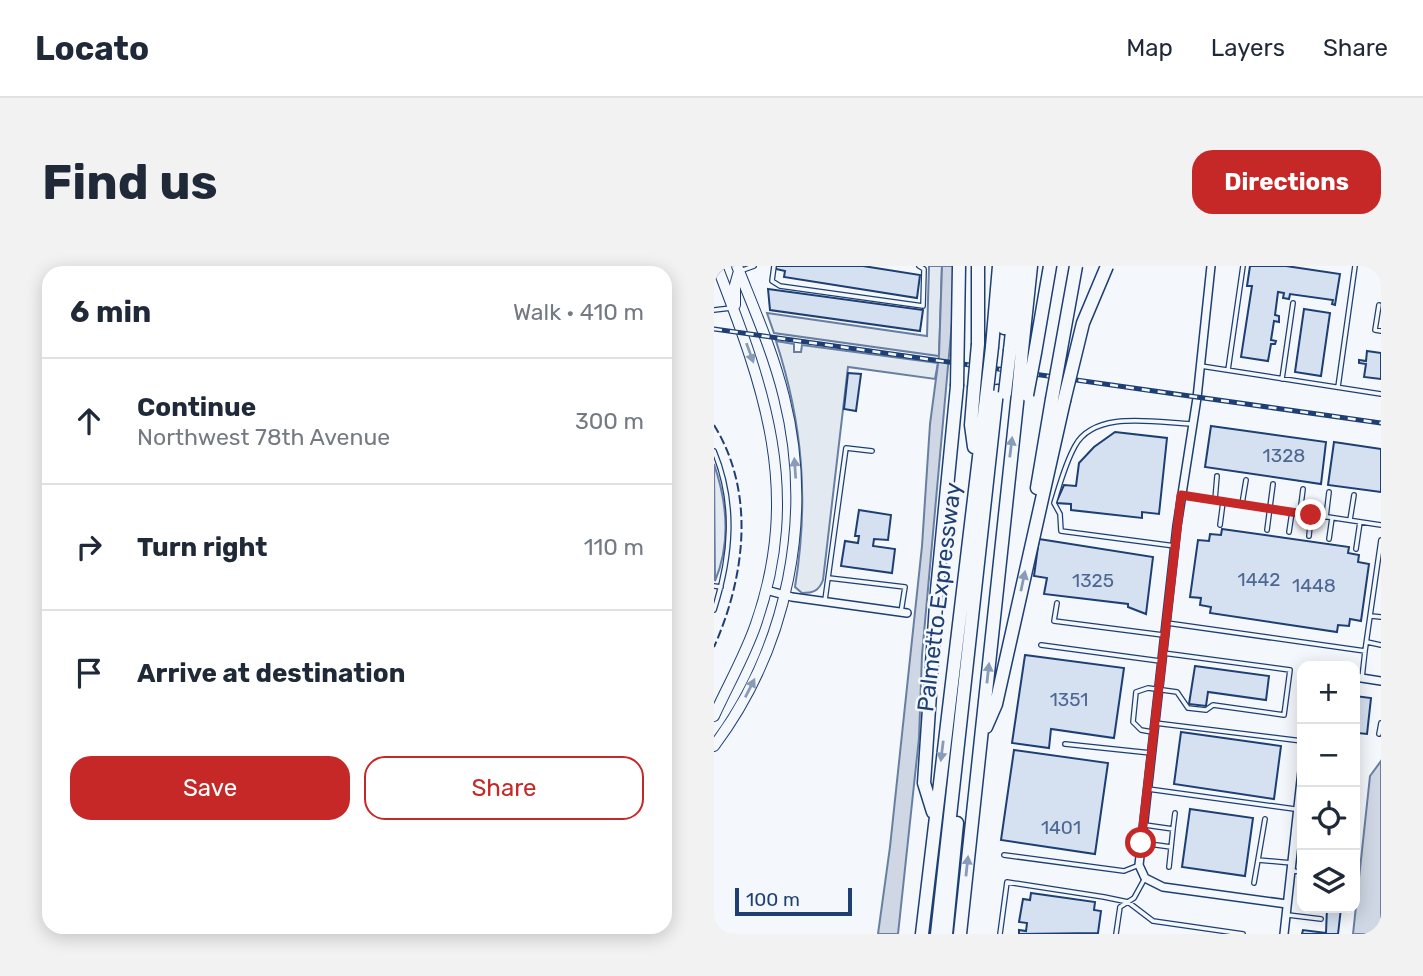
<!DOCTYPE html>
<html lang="en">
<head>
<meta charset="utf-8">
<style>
  body { margin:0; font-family:Rubik,sans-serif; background:#f2f2f3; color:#1f2937 }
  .controls { position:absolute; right:21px; bottom:21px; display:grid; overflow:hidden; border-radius:14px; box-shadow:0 4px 18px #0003 }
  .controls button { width:63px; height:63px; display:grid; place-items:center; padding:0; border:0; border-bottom:2px solid #e0e1e3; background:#fff; color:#1f2937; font:35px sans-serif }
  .scale { position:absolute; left:21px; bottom:18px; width:117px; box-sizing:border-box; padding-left:7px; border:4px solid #1d3f73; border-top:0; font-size:19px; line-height:24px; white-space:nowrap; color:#1d3f73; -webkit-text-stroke:5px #f4f7fb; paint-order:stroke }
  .stop { position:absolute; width:21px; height:21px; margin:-16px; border:5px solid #c62828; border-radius:50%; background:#fff }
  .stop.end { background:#c62828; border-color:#fff; box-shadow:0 2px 7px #0008 }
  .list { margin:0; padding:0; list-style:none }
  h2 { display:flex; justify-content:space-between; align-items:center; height:91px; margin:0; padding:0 28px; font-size:30px }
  h2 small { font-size:23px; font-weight:400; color:#747a83 }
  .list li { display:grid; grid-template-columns:46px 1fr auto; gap:21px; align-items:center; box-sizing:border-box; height:126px; padding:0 28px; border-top:2px solid #e0e1e3 }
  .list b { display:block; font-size:26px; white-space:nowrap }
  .list p { margin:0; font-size:23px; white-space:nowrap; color:#747a83 }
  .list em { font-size:23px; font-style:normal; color:#747a83 }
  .actions { display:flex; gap:14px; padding:21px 28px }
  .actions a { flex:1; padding:16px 0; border:2px solid #c62828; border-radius:21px; text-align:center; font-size:24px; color:#c62828 }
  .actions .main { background:#c62828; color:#fff }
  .icon { flex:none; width:38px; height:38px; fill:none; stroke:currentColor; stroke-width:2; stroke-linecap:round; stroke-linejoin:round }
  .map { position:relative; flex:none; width:667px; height:668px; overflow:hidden; border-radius:21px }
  header { display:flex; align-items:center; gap:42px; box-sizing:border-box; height:98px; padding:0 35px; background:#fff; border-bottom:2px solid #e0e1e3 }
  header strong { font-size:33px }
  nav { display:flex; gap:38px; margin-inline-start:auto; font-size:24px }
  .intro { display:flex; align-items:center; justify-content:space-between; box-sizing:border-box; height:168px; padding:0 42px }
  h1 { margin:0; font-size:49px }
  .button { padding:18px 32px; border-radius:21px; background:#c62828; color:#fff; font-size:24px; font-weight:700 }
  main { display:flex; gap:42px; padding:0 42px }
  aside { flex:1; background:#fff; border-radius:21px; box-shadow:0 4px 18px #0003 }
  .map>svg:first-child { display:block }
</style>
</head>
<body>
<header>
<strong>Locato</strong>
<nav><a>Map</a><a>Layers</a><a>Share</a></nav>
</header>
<div class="intro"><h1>Find us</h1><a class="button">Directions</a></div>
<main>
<aside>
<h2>6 min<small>Walk · 410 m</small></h2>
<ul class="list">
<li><svg class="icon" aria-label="ahead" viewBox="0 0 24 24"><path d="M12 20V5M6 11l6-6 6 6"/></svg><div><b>Continue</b><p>Northwest 78th Avenue</p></div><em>300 m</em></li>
<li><svg class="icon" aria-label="right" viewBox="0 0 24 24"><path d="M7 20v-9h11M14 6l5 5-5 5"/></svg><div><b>Turn right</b></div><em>110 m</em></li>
<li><svg class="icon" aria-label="arrive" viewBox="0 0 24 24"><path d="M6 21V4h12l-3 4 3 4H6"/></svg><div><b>Arrive at destination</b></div></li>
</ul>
<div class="actions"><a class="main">Save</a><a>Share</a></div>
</aside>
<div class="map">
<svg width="667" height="668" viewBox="0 0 667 668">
  <rect width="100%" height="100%" fill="#f4f7fb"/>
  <path fill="#e3e9f0" stroke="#687fa3" stroke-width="2" d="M215,0h13l-3,90 -165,-23 -7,-20 160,23z
    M62,75l18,3v8h7l1,-7 136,18 -3,16 -87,-12 -25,213c-4,11 -10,13 -21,13l-7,-6c14,-86 8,-163 -19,-246z
    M0,198c13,38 17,79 1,117z"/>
  <path fill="#cfd7e4" stroke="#687fa3" stroke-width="2" d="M228,0h14l-1,23 -33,366 -3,83 -21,196h-20l12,-87 32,-301 8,-122 9,-68z
    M667,495v173h-28l17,-158z"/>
  <path fill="#d5e0f0" stroke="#1d3f73" stroke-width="2" d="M62,0h87l57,9 -3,23 -133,-21 1,-6 -9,-2z
    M536,0h36l54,8 -5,31 -3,-1 1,-4 -43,-6 -1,5 -6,-1 1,-5 -6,-1 -3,23 4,1v6l-5,-1 -3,19 5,1 -1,3h-4l-3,17 -27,-4 11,-71h-5z
    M54,23l155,21 -3,21 -150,-21z
    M590,43l26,4 -9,63 -26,-4z
    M653,85l14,2v26l-17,-2 2,-13 -7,-1v-3l7,1z
    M134,107l13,1 -5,37 -12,-2z
    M497,160l115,16 -5,42 -116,-17z
    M401,166l52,6 -8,76 -17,-2v6l-71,-8v-6l-15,-1 8,-18 12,1 3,-23 15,-16z
    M620,176l47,7v43l-53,-7z
    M145,244l32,5 -3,25 -14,-1 -1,7 22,3 -3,24 -51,-7 4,-25 13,2 1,-7h-4z
    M508,263l127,18 -1,6 11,2 -1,7 11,2 -8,57 -11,-2 -1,7 -11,-1 -1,7 -127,-19 1,-6 -11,-2 1,-7 -11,-1 8,-57 11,1 1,-7 11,1z
    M325,273l114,18 -7,57 -18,-7v-3l-84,-10 3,-16 -13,-2z
    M311,389l99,13 -10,70 -63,-9 -2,19 -37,-5z
    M481,400l74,10 -3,24 -58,-8 -2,14 -17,-2z
    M641,430l16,2 -4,36 -9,-1 -2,14z
    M467,466l100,14 -7,53 -100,-15z
    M300,484l94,13 -13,91 -94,-14z
    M476,543l63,9 -8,58 -63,-9z
    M317,627l64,9 -1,8 7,1 -3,22 -79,1v-4l7,1 1,-8 -8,-1 4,-23 7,1z
    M613,642h14l-3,26h-36l1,-4 23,3z"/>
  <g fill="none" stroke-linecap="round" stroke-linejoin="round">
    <g stroke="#1d3f73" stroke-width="6">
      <path id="lane" d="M60,0l-2,15 8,5 143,20 1,-37 -5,-3
        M26,5l14,-5
        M665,39l-4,25 6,1
        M0,44l17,-2
        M487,100l180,28
        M514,104l15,-104
        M568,113l11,-76
        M624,121l17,-121
        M0,185c22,53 17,106 0,159
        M469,229l198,30
        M501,234l2,-24
        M528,238l4,-24
        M586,247l3,-24
        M612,251l3,-25
        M636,254l4,-25
        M506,259l3,-23
        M553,264l6,-46
        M575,266l3,-20
        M595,270l2,-21
        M615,273l3,-21
        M461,280l-114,-15 -1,-17 -6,-11c6,-19 11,-39 21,-57 20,-37 83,-23 117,-22
        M642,283l4,-27
        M115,312l76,9 -4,25
        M0,320l7,1
        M111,334l21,-152 26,3
        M343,337l-3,18 109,14
        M657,350l10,1
        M453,357l198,28 -3,27
        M653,376l14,3
        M327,379l119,16
        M651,385l16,-111
        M441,457l147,18
        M438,466l-11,-2 -8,-8 3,-30 12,-4 29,4 11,16 18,2 7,-5 71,10 6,-45 -127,-17
        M665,468l2,-11
        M351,478l86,9
        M434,523l154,21
        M431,559l28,4 -4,38
        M459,563l2,-16
        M428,577l29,4
        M290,589l120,16 15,-6
        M544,594l7,-41
        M579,605l9,1
        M540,617l4,-23 34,3
        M574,649l33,4
        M286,668l7,-52 97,15 24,5 25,19 90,13
        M402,668l4,-27 14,-9 11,-20"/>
    </g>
    <g stroke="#1d3f73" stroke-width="10">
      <path id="street" d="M497,0l-14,132 -20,128 -38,339 6,13 18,9 124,17
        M52,324l26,7 115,16
        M641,411l26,4
        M570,668l18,-163"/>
    </g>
    <g stroke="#1d3f73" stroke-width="12">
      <path id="secondary" d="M21,39v-20l4,-14
        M0,450c14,-31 31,-60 42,-92 46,-133 9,-234 -39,-358
        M0,480c74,-99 100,-229 70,-349 -11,-45 -30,-88 -47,-131"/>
    </g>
    <g stroke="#1d3f73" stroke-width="15">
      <path id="highway" d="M290,62l6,-62
        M264,78v-78
        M278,81l7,-81
        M296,84l9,-84
        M308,84l9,-84
        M321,87l15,-87
        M260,122l-3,37 3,22
        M323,222l15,-89
        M272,461l10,-23 68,-303
        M219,546l-9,-29 13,-193 20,-204
        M208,668l65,-544
        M223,668l60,-543
        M232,668l11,-111
        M246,668l58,-540"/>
    </g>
    <use href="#lane" stroke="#f4f7fb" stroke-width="3.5"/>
    <use href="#street" stroke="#f4f7fb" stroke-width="7"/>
    <use href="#secondary" stroke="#f4f7fb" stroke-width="10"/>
    <use href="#highway" stroke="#f4f7fb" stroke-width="12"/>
    <g stroke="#1d3f73" stroke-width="5">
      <path id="rail" d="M0,63l667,94"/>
    </g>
    <use href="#rail" stroke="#f4f7fb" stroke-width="2.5" stroke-dasharray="8" stroke-linecap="butt"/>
    <g stroke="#1d3f73" stroke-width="15" stroke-linecap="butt">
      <path id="highway-bridge" d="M243,120l2,-120
        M260,122l4,-44
        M273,124l5,-43
        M291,127l5,-43
        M304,128l4,-44
        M313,129l8,-42
        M338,133l24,-133
        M350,135l19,-78 24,-57"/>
    </g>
    <use href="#highway-bridge" stroke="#f4f7fb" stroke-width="12"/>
    <path stroke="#1d3f73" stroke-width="2" stroke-dasharray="9 3.5" stroke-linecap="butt" d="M0,159c42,68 31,152 0,222"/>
  </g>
  <defs><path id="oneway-solid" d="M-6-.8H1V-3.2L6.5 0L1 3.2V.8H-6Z" transform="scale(1.75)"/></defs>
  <g fill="#889bb7">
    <use href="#oneway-solid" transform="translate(36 87) rotate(70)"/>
    <use href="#oneway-solid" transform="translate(297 181) rotate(-83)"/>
    <use href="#oneway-solid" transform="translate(81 202) rotate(-94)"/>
    <use href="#oneway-solid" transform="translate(309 315) rotate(-78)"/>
    <use href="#oneway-solid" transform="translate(274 407) rotate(-84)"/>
    <use href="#oneway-solid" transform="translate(36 422) rotate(-63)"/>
    <use href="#oneway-solid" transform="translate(228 485) rotate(97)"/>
    <use href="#oneway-solid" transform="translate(253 600) rotate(-84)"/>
  </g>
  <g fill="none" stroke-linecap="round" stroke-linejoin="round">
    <path stroke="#c62828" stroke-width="9" d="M427,577l40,-348 130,20"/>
  </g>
  <g text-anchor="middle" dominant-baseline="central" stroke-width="5" stroke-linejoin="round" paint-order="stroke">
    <g font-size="19" fill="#4b6792">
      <text x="570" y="189">1328</text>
      <text x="545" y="313">1442</text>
      <text x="379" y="314">1325</text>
      <text x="600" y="319">1448</text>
      <text x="355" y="433">1351</text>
      <text x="347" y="561">1401</text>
    </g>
    <g font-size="23" fill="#1d3f73" stroke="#f4f7fb">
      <text transform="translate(225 331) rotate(-83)">Palmetto Expressway</text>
    </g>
  </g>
</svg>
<div class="controls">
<button>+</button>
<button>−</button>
<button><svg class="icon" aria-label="locate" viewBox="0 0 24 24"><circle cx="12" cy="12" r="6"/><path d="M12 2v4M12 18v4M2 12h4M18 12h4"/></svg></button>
<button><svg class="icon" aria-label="layers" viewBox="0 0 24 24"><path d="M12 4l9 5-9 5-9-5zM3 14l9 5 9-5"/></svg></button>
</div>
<div class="scale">100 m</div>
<div class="stop" style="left:427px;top:577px"></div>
<div class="stop end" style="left:597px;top:249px"></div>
</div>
</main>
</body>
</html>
